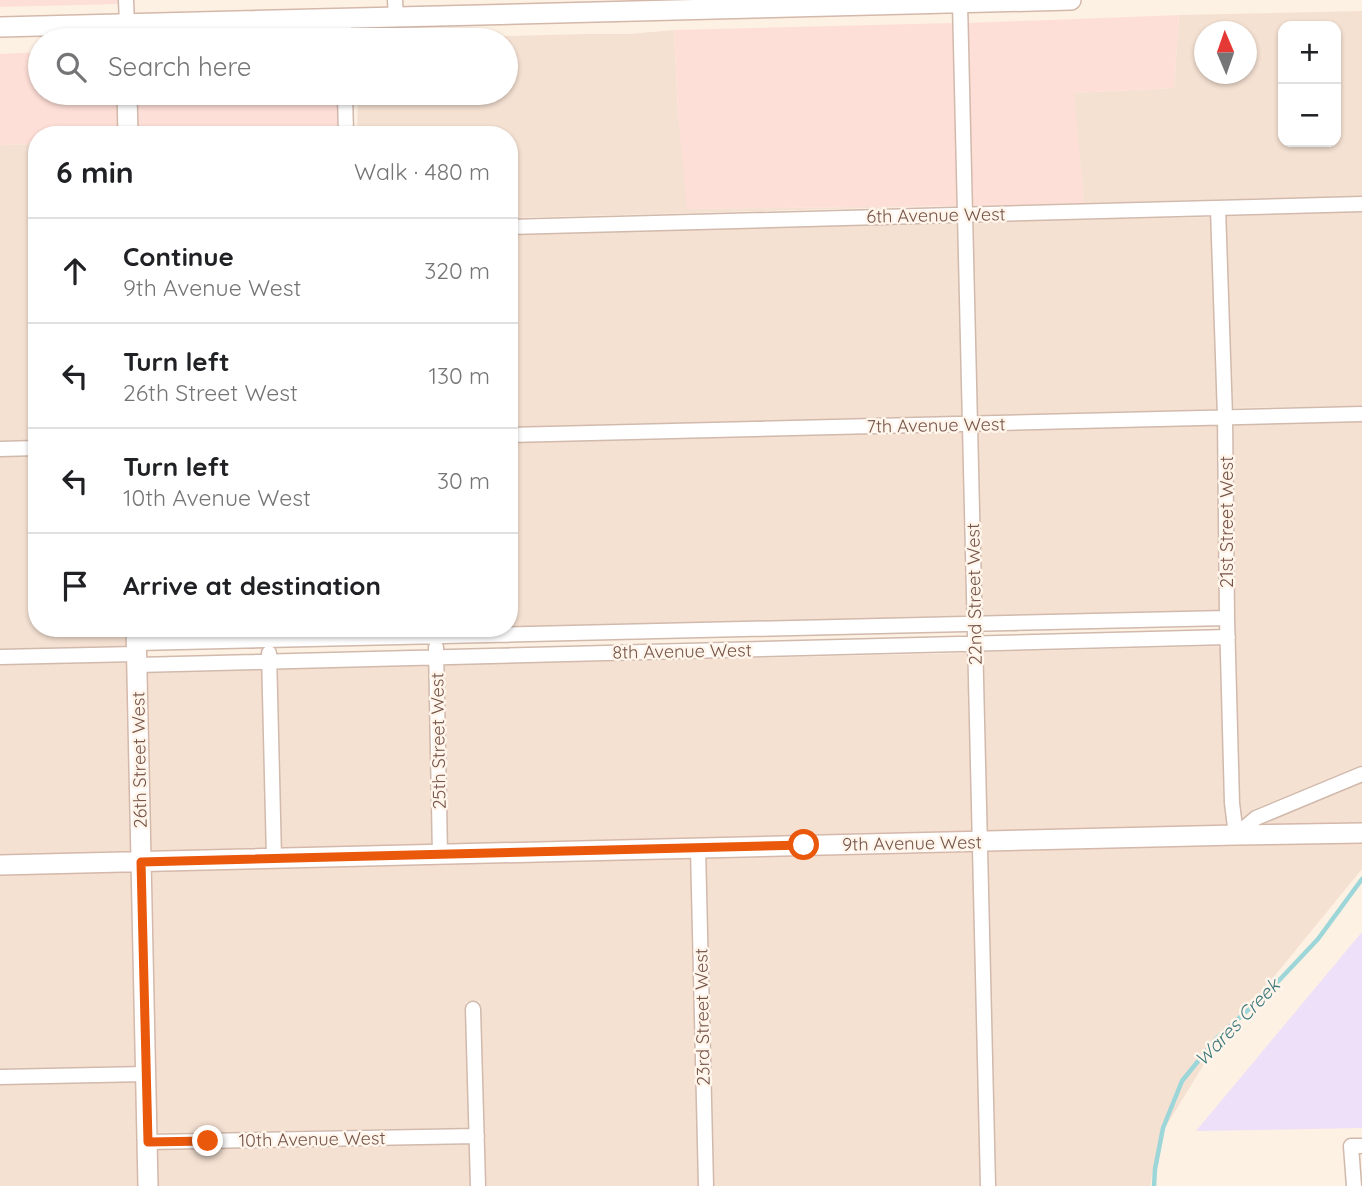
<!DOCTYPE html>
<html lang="en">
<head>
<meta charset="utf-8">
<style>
  body { margin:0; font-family:Quicksand,sans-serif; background:#f6f6f6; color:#202124 }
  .controls { position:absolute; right:21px; top:21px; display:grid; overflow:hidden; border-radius:14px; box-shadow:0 2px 5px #0004 }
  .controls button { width:63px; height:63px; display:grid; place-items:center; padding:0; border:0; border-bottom:2px solid #e0e0e0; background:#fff; color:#202124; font:35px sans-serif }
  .compass { position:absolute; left:1194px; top:21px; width:63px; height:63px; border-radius:50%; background:#fff; box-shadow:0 2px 5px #0004; rotate:358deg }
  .stop { position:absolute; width:21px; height:21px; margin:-16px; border:5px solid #ea580c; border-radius:50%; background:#fff }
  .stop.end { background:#ea580c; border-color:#fff; box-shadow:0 2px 7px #0008 }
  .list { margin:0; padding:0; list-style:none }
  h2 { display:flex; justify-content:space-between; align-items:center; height:91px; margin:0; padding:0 28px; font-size:30px }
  h2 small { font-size:23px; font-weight:400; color:#757577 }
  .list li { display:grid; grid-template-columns:46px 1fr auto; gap:21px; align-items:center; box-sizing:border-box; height:105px; padding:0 28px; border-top:2px solid #e0e0e0 }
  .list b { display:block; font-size:26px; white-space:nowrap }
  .list p { margin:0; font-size:23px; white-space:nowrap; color:#757577 }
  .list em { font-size:23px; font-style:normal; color:#757577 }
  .icon { flex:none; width:38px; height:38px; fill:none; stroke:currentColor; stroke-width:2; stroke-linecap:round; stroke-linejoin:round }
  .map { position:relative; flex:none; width:1362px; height:1186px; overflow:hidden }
  .search { position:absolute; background:#fff; box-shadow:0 2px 5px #0004; left:28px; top:28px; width:490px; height:77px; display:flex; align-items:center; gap:18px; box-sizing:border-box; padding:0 24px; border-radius:38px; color:#757577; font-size:26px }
  .panel { position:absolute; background:#fff; box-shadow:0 2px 5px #0004; left:28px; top:126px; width:490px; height:511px; border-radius:28px }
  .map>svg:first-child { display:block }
</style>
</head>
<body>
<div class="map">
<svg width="1362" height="1186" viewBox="0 0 1362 1186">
  <rect width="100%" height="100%" fill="#fdf1e4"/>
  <path fill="#f5e1d2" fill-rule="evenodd" d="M1362,11v185l-278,7 -11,-110 101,-5 5,-73zM1283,26h53v116h-53zM1204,32h42v42h-42z
    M674,30l4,82 10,97 255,-3 -434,12v-83h-152l1,-42h148v-53h-145l224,-6h44z
    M37,144v296l-37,1v-296z
    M1362,212v194l-130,2 -6,-192z
    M1211,217l7,192 -241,7 -5,-194z
    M958,222l4,194 -453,11v-192z
    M1362,422v343l-109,45 -12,10 -2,-17 -5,-185 -1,-194z
    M1218,425l2,185 -238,6 -5,-184z
    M963,432l5,184 -459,11v-184z
    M37,456v172h92l1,18 -130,3v-192z
    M144,628h285v1l-285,6z
    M1221,646l4,158 3,23 -242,6 -4,-181z
    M967,653l5,180 -525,13 -4,-181z
    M130,662l4,192 -134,3v-192z
    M429,665l4,182 -152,3 -5,-181z
    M262,670l5,180 -119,3 -3,-180z
    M1362,782v43h-103z
    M1362,841v28l-153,187 -49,80 -10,50h-155l-8,-337 246,-6 2,3 4,-3z
    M972,849l9,337h-268l-8,-330z
    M691,856l8,330h-214l-5,-185 -14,1 3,126 -314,5 -7,-263z
    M134,870l5,196 -139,3v-196z
    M139,1082l2,104h-141v-101z
    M470,1144l1,42h-315l-1,-36z"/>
  <path fill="#fedfd7" d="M0,0h119v4l-119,3z
    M1179,15l-5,73 -100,5 10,110 -112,3 -5,-183z
    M953,23l4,183 -270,3 -9,-97 -4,-82z
    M40,52v41h80l1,42h-84v9l-37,1v-91z
    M135,93h203v42h-203z"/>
  <path fill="#eee0f9" d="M1362,932v196l-166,3z"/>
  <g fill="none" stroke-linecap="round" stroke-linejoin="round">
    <path stroke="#9dd6d9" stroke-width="4.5" d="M1154,1186l1,-17 8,-41 19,-47 34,-42 53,-48 49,-52 44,-60"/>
    <g stroke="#d1b9ac" stroke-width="17">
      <path id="street" d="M126,0l1,24
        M395,0l1,17
        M960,3l28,1183
        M344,18v22
        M345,93l1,42
        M1218,208l7,209 2,201 5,185 4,32
        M509,227l853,-23
        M509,435l853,-21
        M0,449l37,-1
        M137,643l1090,-25
        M436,647l4,208
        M269,653l5,205
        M0,657l137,-3
        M137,665l1091,-28
        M1236,835l20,-17 106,-44
        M698,848l8,338
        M473,1009l5,177
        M0,1077l146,-3
        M147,1142l330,-6
        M1354,1186l-3,-40h11"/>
    </g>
    <g stroke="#d4b8aa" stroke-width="22">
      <path id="secondary" d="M0,27l1071,-27
        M127,93l1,42
        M136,628l12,558
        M0,865l1236,-30 126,-2"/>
    </g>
    <use href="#street" stroke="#fff" stroke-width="14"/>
    <use href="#secondary" stroke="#fff" stroke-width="19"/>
  </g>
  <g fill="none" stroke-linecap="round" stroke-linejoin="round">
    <path stroke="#ea580c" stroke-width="9" d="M208,1141l-60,1 -7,-280 663,-17"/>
  </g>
  <g text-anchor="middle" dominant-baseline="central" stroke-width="5" stroke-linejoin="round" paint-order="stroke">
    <g font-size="18" fill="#765448" stroke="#fff5eb">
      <text transform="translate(936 215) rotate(-1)">6th Avenue West</text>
      <text transform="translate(936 425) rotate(-1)">7th Avenue West</text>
      <text transform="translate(1226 522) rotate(-90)">21st Street West</text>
      <text transform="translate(974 594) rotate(-91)">22nd Street West</text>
      <text transform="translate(682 651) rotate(-1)">8th Avenue West</text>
      <text transform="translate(438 741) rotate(-91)">25th Street West</text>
      <text transform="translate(139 760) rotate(-91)">26th Street West</text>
      <text transform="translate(912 843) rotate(-1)">9th Avenue West</text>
      <text transform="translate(702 1017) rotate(-91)">23rd Street West</text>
      <text transform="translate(312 1139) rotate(-1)">10th Avenue West</text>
    </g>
    <g font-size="19" font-style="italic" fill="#3c787c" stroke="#fff5eb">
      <text transform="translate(1237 1022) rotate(-46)">Wares Creek</text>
    </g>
  </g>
</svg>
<div class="controls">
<button>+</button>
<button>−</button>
</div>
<svg class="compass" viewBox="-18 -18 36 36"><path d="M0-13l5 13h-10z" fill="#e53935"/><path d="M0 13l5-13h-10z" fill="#757577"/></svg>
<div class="stop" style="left:804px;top:845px"></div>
<div class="stop end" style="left:208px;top:1141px"></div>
<div class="search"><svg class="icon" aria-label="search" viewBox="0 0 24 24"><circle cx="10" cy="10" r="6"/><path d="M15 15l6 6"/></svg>Search here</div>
<section class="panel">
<h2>6 min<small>Walk · 480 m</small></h2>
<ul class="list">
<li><svg class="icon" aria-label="ahead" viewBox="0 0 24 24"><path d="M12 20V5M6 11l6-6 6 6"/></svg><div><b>Continue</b><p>9th Avenue West</p></div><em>320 m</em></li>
<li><svg class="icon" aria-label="left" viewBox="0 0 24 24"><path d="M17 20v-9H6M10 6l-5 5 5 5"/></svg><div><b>Turn left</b><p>26th Street West</p></div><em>130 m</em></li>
<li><svg class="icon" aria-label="left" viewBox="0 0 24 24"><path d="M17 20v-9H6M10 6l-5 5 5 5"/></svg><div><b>Turn left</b><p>10th Avenue West</p></div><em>30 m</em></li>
<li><svg class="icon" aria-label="arrive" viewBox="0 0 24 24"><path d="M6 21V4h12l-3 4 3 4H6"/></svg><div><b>Arrive at destination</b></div></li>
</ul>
</section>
</div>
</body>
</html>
